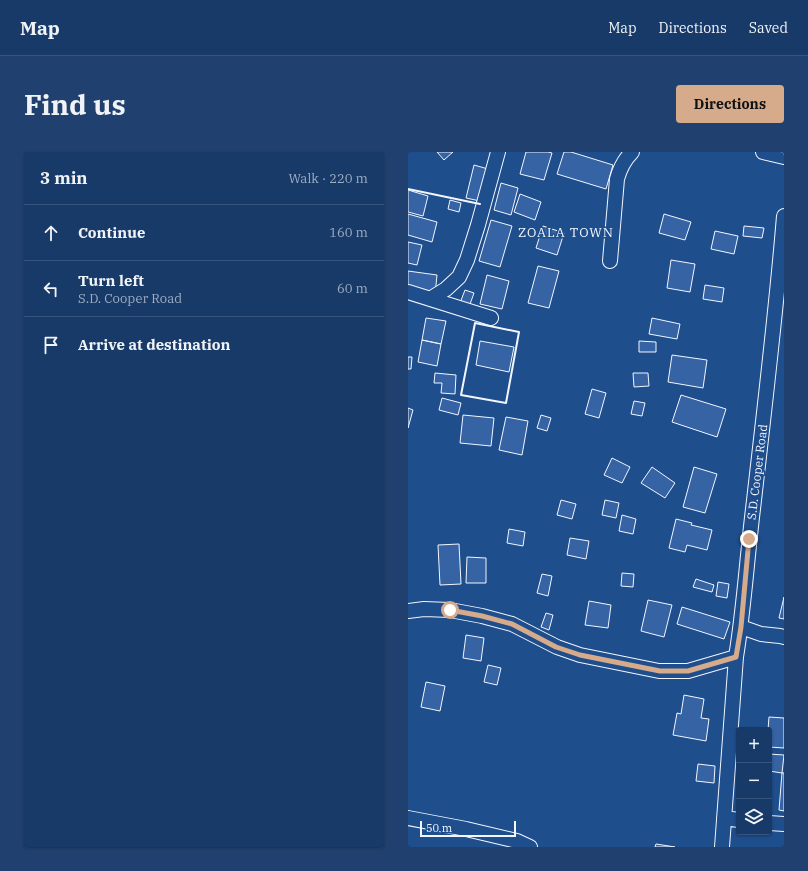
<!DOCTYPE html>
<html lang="en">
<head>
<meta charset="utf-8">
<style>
  body { margin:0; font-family:"IBM Plex Serif",serif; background:#20416f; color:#f1f3f6 }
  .controls { position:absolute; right:12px; bottom:12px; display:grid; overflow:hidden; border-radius:4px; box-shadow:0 1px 3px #0004 }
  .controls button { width:36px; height:36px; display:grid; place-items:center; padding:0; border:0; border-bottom:1px solid #36547d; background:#173a69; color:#f1f3f6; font:20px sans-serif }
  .scale { position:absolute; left:12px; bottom:10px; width:96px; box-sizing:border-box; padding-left:4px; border:2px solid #f2f6ff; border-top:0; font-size:11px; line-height:14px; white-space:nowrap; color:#f2f6ff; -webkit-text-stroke:3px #1f4e8c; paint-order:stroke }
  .stop { position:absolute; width:12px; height:12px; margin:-9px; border:3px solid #d6ab8b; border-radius:50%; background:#fff }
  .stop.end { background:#d6ab8b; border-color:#fff; box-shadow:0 1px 4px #0008 }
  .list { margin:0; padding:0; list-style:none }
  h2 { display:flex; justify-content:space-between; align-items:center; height:52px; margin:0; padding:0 16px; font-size:17px }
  h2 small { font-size:13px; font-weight:400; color:#9eadc0 }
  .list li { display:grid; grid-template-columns:26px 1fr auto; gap:12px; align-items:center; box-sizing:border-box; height:56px; padding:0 16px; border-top:1px solid #36547d }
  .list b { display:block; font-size:15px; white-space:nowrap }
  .list p { margin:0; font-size:13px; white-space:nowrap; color:#9eadc0 }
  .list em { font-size:13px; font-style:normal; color:#9eadc0 }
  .icon { flex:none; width:22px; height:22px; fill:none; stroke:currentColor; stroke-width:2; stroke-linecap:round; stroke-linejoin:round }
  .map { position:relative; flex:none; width:376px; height:695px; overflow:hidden; border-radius:4px }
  header { display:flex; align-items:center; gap:24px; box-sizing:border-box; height:56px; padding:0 20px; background:#173a69; border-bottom:1px solid #36547d }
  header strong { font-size:19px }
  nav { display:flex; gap:22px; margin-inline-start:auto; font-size:14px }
  .intro { display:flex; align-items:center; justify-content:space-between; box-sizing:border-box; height:96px; padding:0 24px }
  h1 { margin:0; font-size:28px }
  .button { padding:10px 18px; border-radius:4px; background:#d6ab8b; color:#111; font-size:14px; font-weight:700 }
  main { display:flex; gap:24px; padding:0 24px }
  aside { flex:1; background:#173a69; border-radius:4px; box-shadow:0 1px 3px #0004 }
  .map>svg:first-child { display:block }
</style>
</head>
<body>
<header>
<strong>Map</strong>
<nav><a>Map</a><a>Directions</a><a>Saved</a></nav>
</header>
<div class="intro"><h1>Find us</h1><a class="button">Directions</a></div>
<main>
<aside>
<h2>3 min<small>Walk · 220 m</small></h2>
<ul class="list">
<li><svg class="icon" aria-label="ahead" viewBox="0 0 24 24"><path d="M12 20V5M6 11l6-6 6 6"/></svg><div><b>Continue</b></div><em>160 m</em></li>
<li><svg class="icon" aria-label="left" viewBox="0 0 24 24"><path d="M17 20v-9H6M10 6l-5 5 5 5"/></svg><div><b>Turn left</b><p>S.D. Cooper Road</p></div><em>60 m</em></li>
<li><svg class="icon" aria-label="arrive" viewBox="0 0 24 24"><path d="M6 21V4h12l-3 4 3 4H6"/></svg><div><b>Arrive at destination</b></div></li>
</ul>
</aside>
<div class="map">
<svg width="376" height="695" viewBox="0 0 376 695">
  <rect width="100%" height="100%" fill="#1f4e8c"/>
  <path fill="#3563a3" stroke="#f2f6ff" d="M29,0h16l-9,8z
    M118,0h22l4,1 -8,27 -24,-6z
    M156,0h7l42,13 -7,24 -49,-15z
    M66,13l14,4 -8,32 -14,-3z
    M93,31l17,5 -7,27 -17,-5z
    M0,38l20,6 -5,20 -15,-4z
    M112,42l21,8 -6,18 -21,-8z
    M42,48l11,3 -2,9 -11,-3z
    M0,62l29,8 -5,20 -24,-7z
    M256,62l27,8 -6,18 -26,-7z
    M83,68l21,6 -12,41 -21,-6z
    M135,74l21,7 -7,22 -21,-7z
    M336,74l20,2 -2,10 -19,-2z
    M307,79l23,5 -4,18 -23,-5z
    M0,90l14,3 -5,20 -9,-2z
    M263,108l24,4 -5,28 -23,-4z
    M130,114l21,5 -10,37 -21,-5z
    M0,119l29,4 -2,20 -27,-4z
    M79,123l22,6 -7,28 -22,-5z
    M297,133l19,3 -2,14 -19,-3z
    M57,138l9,3 -5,14 -9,-4z
    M18,166l20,3 -5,23 -19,-4z
    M244,166l28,6 -3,15 -28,-5z
    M14,188l19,4 -4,22 -19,-4z
    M72,189l34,6 -5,25 -33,-7z
    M231,189l17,1v10h-17z
    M264,203l35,5 -4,28 -35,-6z
    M0,205h4l-1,12h-3z
    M27,221l21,2 -1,19 -14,-1 1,-10h-8z
    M225,221h15l1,13 -15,1z
    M184,237l14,4 -7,25 -14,-4z
    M273,243l45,14 -9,28 -45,-15z
    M34,246l19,5 -3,12 -19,-5z
    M226,249l11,2 -3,13 -11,-2z
    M0,256l5,2 -5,18z
    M55,263l31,3 -3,28 -31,-3z
    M133,263l10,3 -4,13 -10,-3z
    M98,265l22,4 -6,34 -23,-5z
    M204,306l18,9 -8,16 -18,-8z
    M244,315l23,16 -10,15 -24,-15z
    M286,315l23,7 -12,39 -22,-6z
    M153,348l15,4 -4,15 -15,-4z
    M197,348l14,3 -3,15 -14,-3z
    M214,363l14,4 -3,15 -14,-3z
    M268,367l16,4 -1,2 21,5 -5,20 -20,-5 -2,7 -16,-4z
    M101,377l16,3 -2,14 -16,-3z
    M162,386l19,3 -3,18 -19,-4z
    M51,392l2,40 -21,1 -2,-40z
    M59,405l19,1v25h-20z
    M214,421l12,1 -1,13 -12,-1z
    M134,422l10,2 -4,20 -11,-3z
    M288,427l18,6 -2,7 -19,-5z
    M310,430l11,2 -2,14 -11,-2z
    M376,445v22l-5,-1z
    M240,448l24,5 -8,32 -23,-6z
    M181,449l22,4 -3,23 -23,-3z
    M274,455l48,15 -6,17 -47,-15z
    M138,461l7,2 -4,15 -8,-3z
    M58,483l18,3 -3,23 -18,-3z
    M80,513l13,3 -4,17 -13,-3z
    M18,530l19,4 -5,25 -19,-4z
    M276,543l20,4 -3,19 8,1 -3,22 -33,-6 4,-22 4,1z
    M361,565l15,1v30l-15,-1v-17h-1z
    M361,602l15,1 -2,18 -13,-2z
    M290,612l17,2 -1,17 -18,-2z
    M374,621h2v38l-5,-1z
    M248,692l19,3h-20z"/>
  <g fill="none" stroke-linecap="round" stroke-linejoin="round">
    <g stroke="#f2f6ff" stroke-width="16">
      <path id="minor" d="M355,0l21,5
        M202,109l7,-82c3,-11 7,-19 15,-27
        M0,140l83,26
        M22,147l16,-10 13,-12 8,-17 11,-35 20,-73
        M0,459l16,-2 26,1 32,6 30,8 45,23 23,8 79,16h29l48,-14
        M333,475l20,7 19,2 4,1
        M0,666l58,11 51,12 13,6
        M316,666l15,2
        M361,671l15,1
        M314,695l14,-190c8,-49 11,-99 17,-148 11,-97 23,-195 31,-293"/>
    </g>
    <use href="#minor" stroke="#1f4e8c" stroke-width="14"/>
    <path stroke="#f2f6ff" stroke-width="2" d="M0,37l72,15
      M67,171l44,9 -13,71 -45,-8z"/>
  </g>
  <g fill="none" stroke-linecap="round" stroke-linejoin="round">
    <path stroke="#d6ab8b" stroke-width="5" d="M42,458l32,6 30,8 44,23 24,8 80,16h28l48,-14 5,-30 8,-88"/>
  </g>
  <g text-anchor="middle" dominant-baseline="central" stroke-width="3" stroke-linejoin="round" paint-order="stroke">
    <g font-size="12" fill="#f2f6ff" stroke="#1f4e8c">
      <text transform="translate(349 320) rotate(-83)">S.D. Cooper Road</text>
    </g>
    <g font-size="13" letter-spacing="1" fill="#f2f6ff" stroke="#1f4e8c">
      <text x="158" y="80">ZOALA TOWN</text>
    </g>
  </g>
</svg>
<div class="controls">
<button>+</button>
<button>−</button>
<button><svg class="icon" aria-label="layers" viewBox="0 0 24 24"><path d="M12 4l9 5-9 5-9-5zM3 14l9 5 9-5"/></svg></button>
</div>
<div class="scale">50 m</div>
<div class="stop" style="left:42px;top:458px"></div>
<div class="stop end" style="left:341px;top:387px"></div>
</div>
</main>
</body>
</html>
